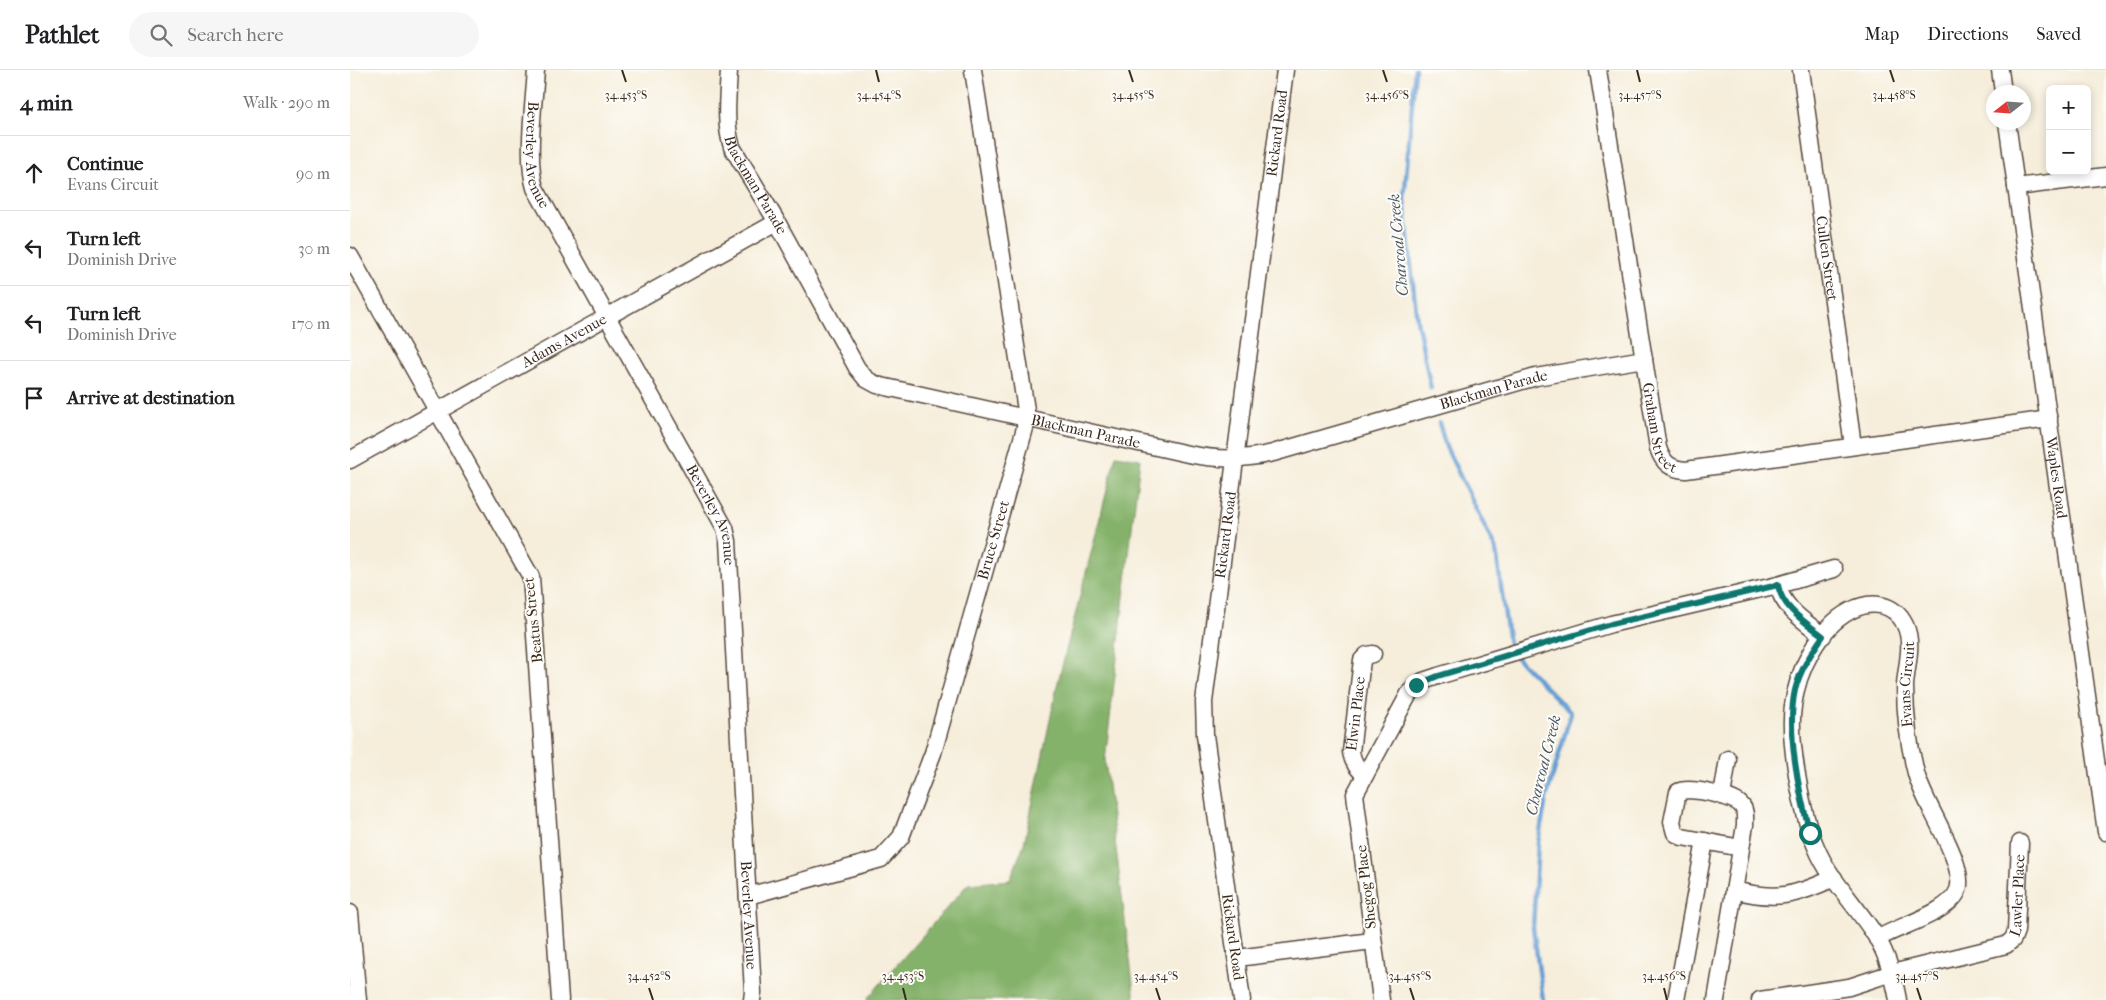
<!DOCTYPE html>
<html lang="en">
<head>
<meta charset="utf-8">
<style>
  body { margin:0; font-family:"IM FELL French Canon",serif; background:#f6f6f6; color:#202124 }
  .controls { position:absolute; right:15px; top:15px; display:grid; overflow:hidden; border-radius:8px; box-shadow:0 2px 8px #0003 }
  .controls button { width:45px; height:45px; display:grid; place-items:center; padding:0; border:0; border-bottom:1px solid #e0e0e0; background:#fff; color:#202124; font:25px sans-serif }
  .compass { position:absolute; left:1636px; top:15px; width:45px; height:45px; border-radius:50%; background:#fff; box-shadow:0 2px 8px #0003; rotate:253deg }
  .stop { position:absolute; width:15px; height:15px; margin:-11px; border:4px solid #0f766e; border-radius:50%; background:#fff }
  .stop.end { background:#0f766e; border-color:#fff; box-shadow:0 1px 5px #0008 }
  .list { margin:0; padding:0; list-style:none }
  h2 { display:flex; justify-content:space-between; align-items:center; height:65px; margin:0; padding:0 20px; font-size:21px }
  h2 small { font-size:16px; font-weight:400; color:#757577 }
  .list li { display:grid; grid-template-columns:32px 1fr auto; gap:15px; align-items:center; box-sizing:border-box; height:75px; padding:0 20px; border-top:1px solid #e0e0e0 }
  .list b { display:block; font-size:19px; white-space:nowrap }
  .list p { margin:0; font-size:16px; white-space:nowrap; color:#757577 }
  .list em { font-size:16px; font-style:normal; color:#757577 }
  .icon { flex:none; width:28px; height:28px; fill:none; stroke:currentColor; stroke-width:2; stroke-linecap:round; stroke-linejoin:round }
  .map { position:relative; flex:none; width:1756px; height:930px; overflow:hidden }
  header { display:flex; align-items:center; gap:30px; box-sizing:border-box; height:70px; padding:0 25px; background:#fff; border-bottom:1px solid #e0e0e0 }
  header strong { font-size:24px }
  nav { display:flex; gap:28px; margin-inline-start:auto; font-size:18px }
  .search { width:350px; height:45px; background:#f6f6f6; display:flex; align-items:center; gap:12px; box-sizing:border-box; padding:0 18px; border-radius:28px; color:#757577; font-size:19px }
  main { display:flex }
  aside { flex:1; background:#fff }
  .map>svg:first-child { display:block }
</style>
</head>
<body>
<header>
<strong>Pathlet</strong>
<div class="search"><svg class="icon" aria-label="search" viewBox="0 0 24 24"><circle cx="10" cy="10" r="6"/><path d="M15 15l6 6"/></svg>Search here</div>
<nav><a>Map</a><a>Directions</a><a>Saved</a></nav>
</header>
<main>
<aside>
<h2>4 min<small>Walk · 290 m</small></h2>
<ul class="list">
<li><svg class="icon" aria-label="ahead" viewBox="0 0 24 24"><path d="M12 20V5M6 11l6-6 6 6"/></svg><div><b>Continue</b><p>Evans Circuit</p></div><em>90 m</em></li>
<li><svg class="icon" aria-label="left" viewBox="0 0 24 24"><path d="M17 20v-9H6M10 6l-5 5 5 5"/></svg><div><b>Turn left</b><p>Dominish Drive</p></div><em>30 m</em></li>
<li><svg class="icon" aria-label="left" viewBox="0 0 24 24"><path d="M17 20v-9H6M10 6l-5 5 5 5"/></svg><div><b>Turn left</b><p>Dominish Drive</p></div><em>170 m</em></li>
<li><svg class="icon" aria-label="arrive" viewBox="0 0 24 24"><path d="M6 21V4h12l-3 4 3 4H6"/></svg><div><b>Arrive at destination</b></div></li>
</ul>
</aside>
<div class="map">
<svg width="1756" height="930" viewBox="0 0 1756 930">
  <rect width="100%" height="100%" fill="#fdfcf7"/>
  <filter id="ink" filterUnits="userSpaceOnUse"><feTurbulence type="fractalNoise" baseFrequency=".02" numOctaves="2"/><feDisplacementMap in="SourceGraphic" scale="10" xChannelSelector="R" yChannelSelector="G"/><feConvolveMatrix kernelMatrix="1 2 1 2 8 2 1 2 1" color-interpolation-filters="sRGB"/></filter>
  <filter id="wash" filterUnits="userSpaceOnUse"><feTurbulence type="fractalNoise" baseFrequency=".0096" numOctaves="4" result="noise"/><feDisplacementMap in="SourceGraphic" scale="20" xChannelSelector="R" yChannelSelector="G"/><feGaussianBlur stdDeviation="1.12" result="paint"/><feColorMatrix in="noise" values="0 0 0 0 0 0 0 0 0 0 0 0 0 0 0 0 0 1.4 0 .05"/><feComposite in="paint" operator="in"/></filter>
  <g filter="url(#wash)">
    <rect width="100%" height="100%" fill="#f6eedb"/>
    <path fill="#85b26b" stroke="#606e44" d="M766,385l24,4 -35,302 30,239h-269l102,-116 42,-4 14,-36 34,-162z"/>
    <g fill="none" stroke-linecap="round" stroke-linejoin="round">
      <path stroke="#659ed4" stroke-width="4.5" d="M1065,0l-11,130 13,120 14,68
        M1089,353l7,24 50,103 14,102
        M1166,587l55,56 -25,86 -8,44 -5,84 10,73"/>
    </g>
  </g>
  <g filter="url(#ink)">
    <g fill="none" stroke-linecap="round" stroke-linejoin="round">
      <g stroke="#57473a" stroke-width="19">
        <g id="minor">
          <path id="s1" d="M186,0c-2,33 -10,89 -1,118l190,340 3,13 25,451 -1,8"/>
          <path id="s2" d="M379,0c-1,26 -5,52 3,77l45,75 80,146 9,11 11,6 311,69c30,6 55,6 85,-1l263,-76 108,-18"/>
          <path id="s3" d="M1248,0l60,378c5,15 12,21 28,22l363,-51"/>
          <path id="s4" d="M1451,0l52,376"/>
          <path d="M1650,0l3,22"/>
          <path id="s5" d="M1657,52l99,710"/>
          <path d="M1666,117l90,-11"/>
          <path d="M0,186l181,321 29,423"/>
          <path id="s6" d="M0,390l427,-238"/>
          <path d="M1428,515c4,23 28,37 45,51"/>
          <path id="s7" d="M1015,705c-8,-7 -12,-12 -14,-23l11,-92 5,-5 6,-1"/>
          <path d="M1372,726l6,-37"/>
          <path d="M1384,820c42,11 61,6 100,-12"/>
          <path id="s8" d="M398,826l133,-37 20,-22 32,-84 92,-325 1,-18 -53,-340"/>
          <path d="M0,843l8,87"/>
          <path id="s9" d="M1527,869c21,-13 73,-26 81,-49 9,-26 -35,-87 -42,-117 -7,-27 -11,-59 -11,-87 1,-20 9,-42 0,-61 -11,-23 -35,-25 -55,-14 -32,17 -53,61 -57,95 -5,34 9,109 23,141 14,34 42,60 61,91 11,19 17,40 21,62"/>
          <path d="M887,888l135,-17"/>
          <path id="s10" d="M892,930l-37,-265 -1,-33 81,-632"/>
          <path d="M1031,930l-26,-206 55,-102 13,-11 15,-5 173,-52 167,-39 56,-16"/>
          <path d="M1326,930l29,-159"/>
          <path d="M1366,930l29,-175c0,-7 1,-14 -3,-19 -7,-10 -54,-20 -64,-14l-6,30 3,11 7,4 59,11"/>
          <path id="s11" d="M1410,930l89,-13 43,-14 114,-28 7,-6 3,-8 4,-88"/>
        </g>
      </g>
      <use href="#minor" stroke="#fff" stroke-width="16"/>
    </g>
  </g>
  <g fill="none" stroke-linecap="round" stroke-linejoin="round" filter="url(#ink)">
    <path stroke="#0f766e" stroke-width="6" d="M1066,615l22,-9 173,-52 167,-39c4,23 27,37 45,51 -11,16 -23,34 -28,54 -9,41 4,103 15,143"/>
  </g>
  <path fill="none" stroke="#3b2a1e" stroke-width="2" d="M272,0l4,12M526,0l3,12M779,0l4,12M1033,0l4,12M1287,0l3,12M1540,0l4,12M299,918l4,12M553,918l3,12M806,918l4,12M1060,918l4,12M1314,918l3,12M1567,918l4,12"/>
  <g text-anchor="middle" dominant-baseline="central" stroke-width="4" stroke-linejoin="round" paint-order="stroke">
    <g font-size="15" fill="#3b2a1e" stroke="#fdfcf7">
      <text stroke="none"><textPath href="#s10" startOffset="874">Rickard Road</textPath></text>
      <text stroke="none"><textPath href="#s1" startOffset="86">Beverley Avenue</textPath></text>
      <text stroke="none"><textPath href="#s2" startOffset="122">Blackman Parade</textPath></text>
      <text stroke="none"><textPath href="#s4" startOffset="190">Cullen Street</textPath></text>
      <text stroke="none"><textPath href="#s6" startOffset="245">Adams Avenue</textPath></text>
      <text stroke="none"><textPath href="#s2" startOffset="992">Blackman Parade</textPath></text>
      <text stroke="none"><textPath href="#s3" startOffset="364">Graham Street</textPath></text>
      <text stroke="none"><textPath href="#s2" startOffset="572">Blackman Parade</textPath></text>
      <text stroke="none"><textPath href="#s5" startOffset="359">Waples Road</textPath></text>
      <text stroke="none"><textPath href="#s1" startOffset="491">Beverley Avenue</textPath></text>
      <text stroke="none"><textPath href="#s10" startOffset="469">Rickard Road</textPath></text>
      <text stroke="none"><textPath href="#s8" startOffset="479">Bruce Street</textPath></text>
      <text transform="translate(183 550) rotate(-96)">Beatus Street</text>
      <text stroke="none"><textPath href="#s9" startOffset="312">Evans Circuit</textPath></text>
      <text stroke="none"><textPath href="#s7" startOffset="66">Elwin Place</textPath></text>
      <text transform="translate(1016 817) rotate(-97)">Shegog Place</text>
      <text stroke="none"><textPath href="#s11" startOffset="306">Lawler Place</textPath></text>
      <text stroke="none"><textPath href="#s1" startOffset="896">Beverley Avenue</textPath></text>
      <text transform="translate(883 867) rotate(82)">Rickard Road</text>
    </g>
    <g font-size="16" font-style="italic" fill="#4c5867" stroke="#fdfcf7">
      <text transform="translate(1048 175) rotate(-95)">Charcoal Creek</text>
      <text transform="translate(1193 695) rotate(-76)">Charcoal Creek</text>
    </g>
  </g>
  <g font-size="12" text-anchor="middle" fill="#3b2a1e" stroke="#fdfcf7" stroke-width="4" stroke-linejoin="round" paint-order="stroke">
    <text x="276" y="29">34.453°S</text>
    <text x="529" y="29">34.454°S</text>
    <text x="783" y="29">34.455°S</text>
    <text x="1037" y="29">34.456°S</text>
    <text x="1290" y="29">34.457°S</text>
    <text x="1544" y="29">34.458°S</text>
    <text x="299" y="910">34.452°S</text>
    <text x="553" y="910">34.453°S</text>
    <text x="806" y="910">34.454°S</text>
    <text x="1060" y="910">34.455°S</text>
    <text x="1314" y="910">34.456°S</text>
    <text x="1567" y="910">34.457°S</text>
  </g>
</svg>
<div class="controls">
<button>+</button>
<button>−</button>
</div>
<svg class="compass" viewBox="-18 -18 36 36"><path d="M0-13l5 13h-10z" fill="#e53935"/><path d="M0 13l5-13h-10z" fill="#757577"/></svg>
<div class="stop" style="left:1460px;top:763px"></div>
<div class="stop end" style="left:1066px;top:615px"></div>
</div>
</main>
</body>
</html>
